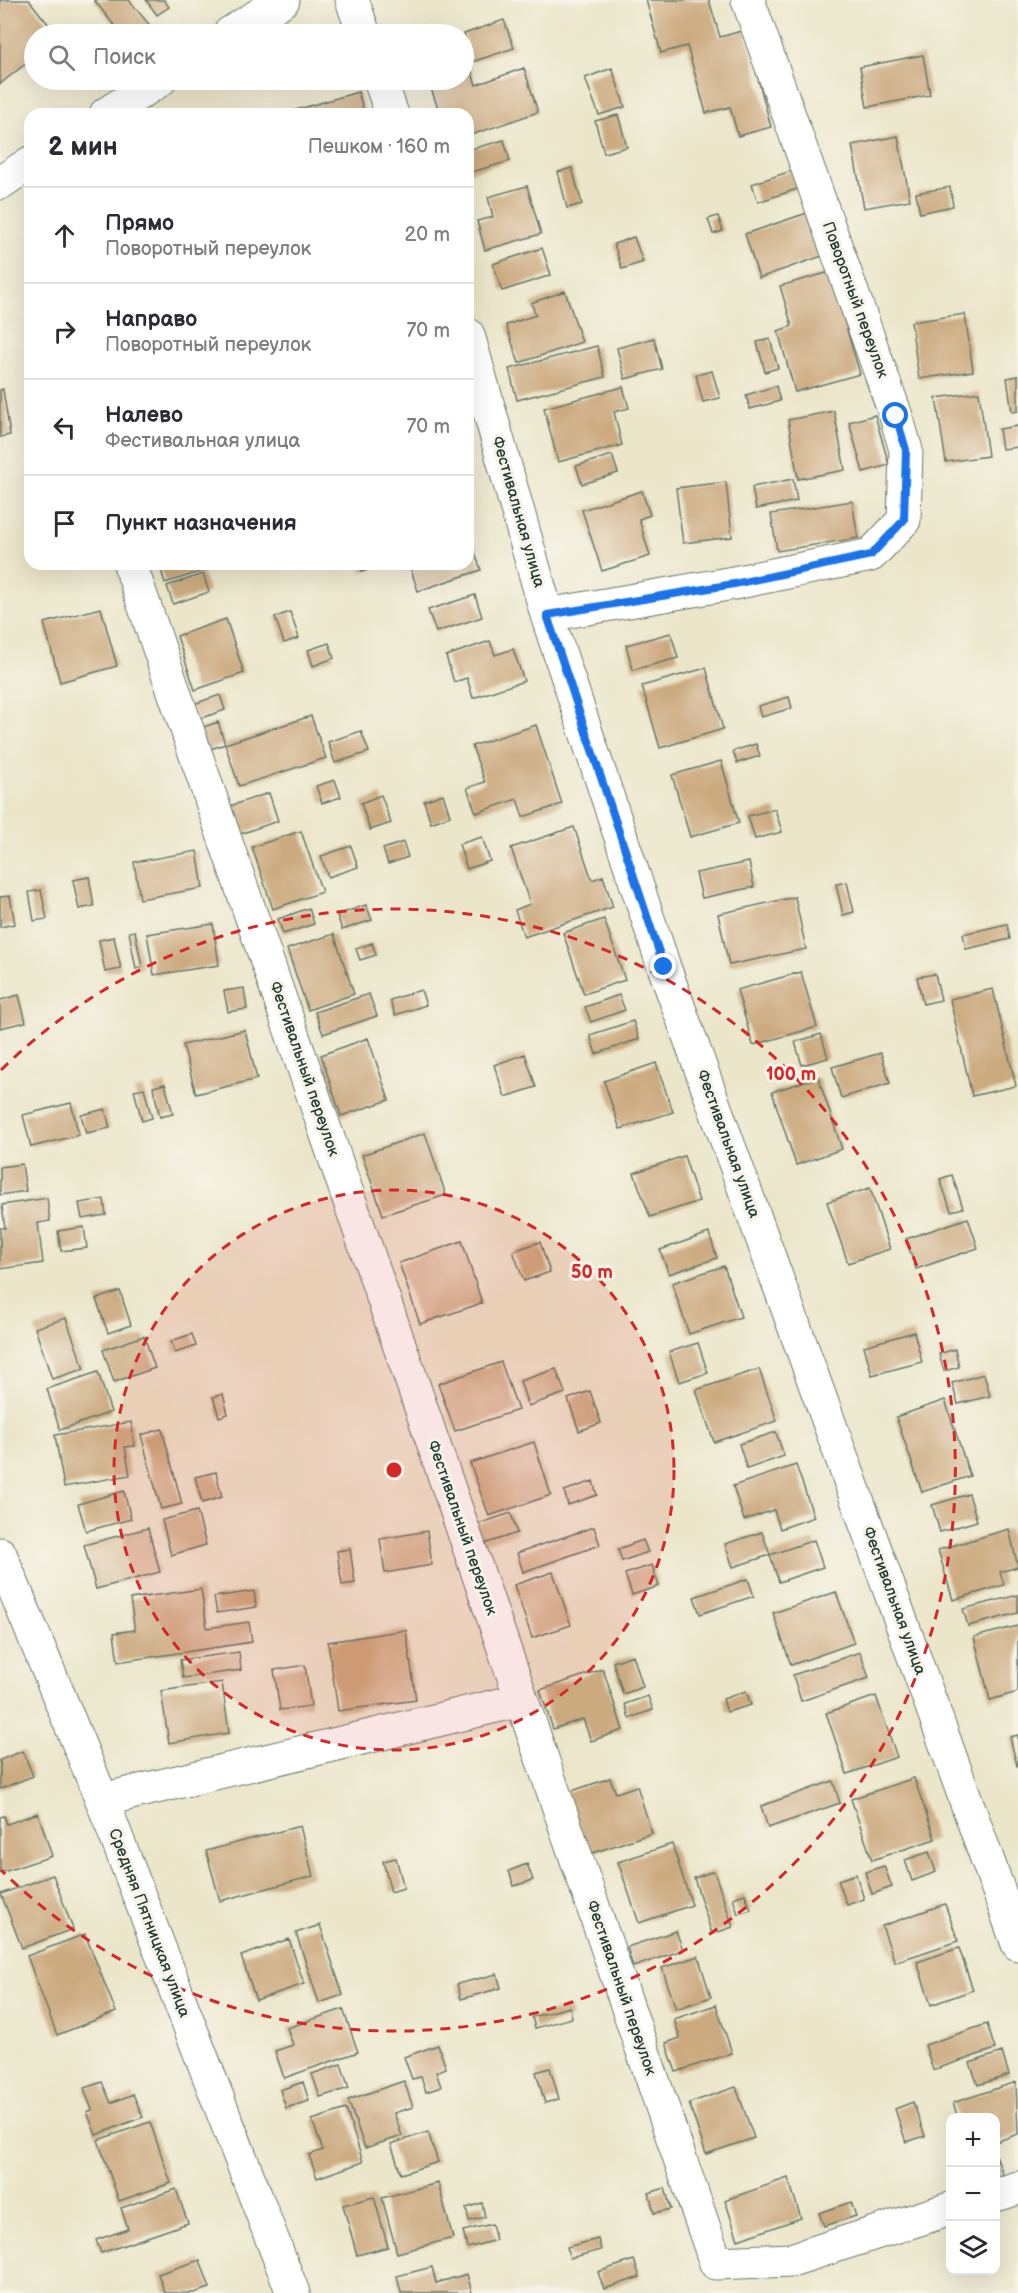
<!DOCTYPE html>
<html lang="ru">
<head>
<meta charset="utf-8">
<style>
  body { margin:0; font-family:"Balsamiq Sans",sans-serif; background:#f7f7f7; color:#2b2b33 }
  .controls { position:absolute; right:18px; bottom:18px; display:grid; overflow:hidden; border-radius:12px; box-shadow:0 6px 24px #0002 }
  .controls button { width:54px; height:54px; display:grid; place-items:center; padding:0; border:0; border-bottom:2px solid #e1e1e2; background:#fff; color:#2b2b33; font:30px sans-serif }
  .stop { position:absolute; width:18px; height:18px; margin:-14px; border:4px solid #1a73e8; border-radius:50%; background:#fff }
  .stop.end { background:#1a73e8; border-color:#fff; box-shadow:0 2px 6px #0008 }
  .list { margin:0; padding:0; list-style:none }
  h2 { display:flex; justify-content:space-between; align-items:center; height:78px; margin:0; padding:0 24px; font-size:26px }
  h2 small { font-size:20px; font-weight:400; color:#7c7c81 }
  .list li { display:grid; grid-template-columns:39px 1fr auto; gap:18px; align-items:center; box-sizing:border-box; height:96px; padding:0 24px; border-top:2px solid #e1e1e2 }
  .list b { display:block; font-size:22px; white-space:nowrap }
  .list p { margin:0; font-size:20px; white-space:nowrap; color:#7c7c81 }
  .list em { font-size:20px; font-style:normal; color:#7c7c81 }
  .icon { flex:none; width:33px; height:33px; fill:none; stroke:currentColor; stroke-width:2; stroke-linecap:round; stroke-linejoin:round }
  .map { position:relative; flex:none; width:1018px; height:2293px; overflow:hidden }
  .search { position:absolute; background:#fff; box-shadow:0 6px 24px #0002; left:24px; top:24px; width:450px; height:66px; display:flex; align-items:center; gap:15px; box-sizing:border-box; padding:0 21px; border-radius:33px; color:#7c7c81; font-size:22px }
  .panel { position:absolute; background:#fff; box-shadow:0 6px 24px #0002; left:24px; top:108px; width:450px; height:462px; border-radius:18px }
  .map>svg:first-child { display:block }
</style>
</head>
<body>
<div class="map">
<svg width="1018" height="2293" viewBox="0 0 1018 2293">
  <rect width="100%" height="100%" fill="#f7f3e8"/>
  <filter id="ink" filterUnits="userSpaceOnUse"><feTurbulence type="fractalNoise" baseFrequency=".0167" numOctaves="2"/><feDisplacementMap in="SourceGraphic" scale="12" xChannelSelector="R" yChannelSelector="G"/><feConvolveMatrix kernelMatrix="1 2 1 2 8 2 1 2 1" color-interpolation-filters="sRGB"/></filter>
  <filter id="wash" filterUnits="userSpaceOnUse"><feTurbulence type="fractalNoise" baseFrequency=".008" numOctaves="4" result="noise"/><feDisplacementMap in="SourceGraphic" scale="24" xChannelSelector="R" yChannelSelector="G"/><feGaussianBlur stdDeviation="1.35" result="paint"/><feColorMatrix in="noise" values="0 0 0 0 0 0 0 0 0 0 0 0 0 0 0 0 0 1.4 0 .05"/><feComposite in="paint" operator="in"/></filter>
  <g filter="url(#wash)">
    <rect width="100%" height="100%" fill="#ebe6ca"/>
    <g id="blocks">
      <path fill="#ccaa80" d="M0,0h29l27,34h-22v23l-34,27z
        M94,0h35l23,28 -8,6h-23z
        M146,0h18l5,7 -12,8z
        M646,0h63l11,37 25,-7 26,97 -33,9 -8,-29 -24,6 -19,-67 -26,7z
        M504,20l10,28 -42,14 -8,-28z
        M923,55l7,40 -63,12 -7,-40z
        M469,63l7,22 48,-17 14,44 -70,24v-22h-28l-12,-34h36v-15z
        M612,68l13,39 -26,8 -14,-37z
        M358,92l7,22h-80v-1z
        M618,115l9,32 -23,6 -9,-32z
        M898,136l12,64 -46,8 -12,-63z
        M504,140l6,21 -42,12v-23z
        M572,168l10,36 -15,4 -9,-36z
        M794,170l6,18 -42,14 -6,-18z
        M527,186l14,48 -56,16 -8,-29 16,-4 -5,-20z
        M950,187l3,19 -33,7 -4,-20z
        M807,213l15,43 -63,22 -14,-44z
        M718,216l5,15 -10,3 -5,-15z
        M634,237l9,25 -21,7 -8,-25z
        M542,248l9,27 -49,16 -9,-27z
        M830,272l30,102 -65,18 -17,-61 14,-5 -12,-40z
        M565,291l17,51 -63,21 -13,-38 30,-10 -5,-12z
        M965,314l8,57 -54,8 -8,-57z
        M654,338l8,31 -37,10 -8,-31z
        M770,339l8,29 -13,4 -8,-30z
        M597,346l8,31 -88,23 -8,-31z
        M712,371l8,27 -17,4 -7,-27z
        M1018,376v35l-6,1 -5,-34z
        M776,386l4,15 -30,8 -4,-14z
        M623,387l6,21 -15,4 8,33 -64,17 -14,-54z
        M3,389l7,46 -10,2v-47z
        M979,392l9,64 -42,6 -10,-64z
        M834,411l11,59 -47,9 -10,-59z
        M875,415l14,50 -26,7 -14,-50z
        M1018,426v21l-16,2 -3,-20z
        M612,455l6,18 -36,11 -6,-18z
        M793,479l4,22 -41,8 -4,-22z
        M726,482l6,55 -49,6 -7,-55z
        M642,491l8,24 -11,4 11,37 -48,15 -20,-61z
        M852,501l6,37 -81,13 -6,-37z
        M468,532l13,38 -63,21 -9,-27h59z
        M159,564h56l1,3 -51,16z
        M360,564h24l-22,8z
        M203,574l6,18 -36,12 -6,-18z
        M475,595l7,22 -46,15 -8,-22z
        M101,608l16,58 -57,16 -16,-59z
        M290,612l9,26 -15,5 -9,-26z
        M226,619l18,54 -49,17 -18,-54z
        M671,633l7,25 -45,12 -7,-25z
        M490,641l5,14 18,-6 11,32 -51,17 -6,-20 -13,4 -8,-26z
        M329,643l5,15 -21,8 -5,-16z
        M706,668l17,61 -63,19 -18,-62z
        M220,695l5,15 -29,10 -5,-15z
        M789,697l3,11 -31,9 -3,-11z
        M311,716l15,42 -87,28 -14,-42z
        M218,722l7,22 -20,7 -7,-22z
        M536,725l26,79 -39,13 -6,-18 -41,14 -9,-25 18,-6 -13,-36z
        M361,731l8,21 -34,11 -7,-21z
        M756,744l4,12 -23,7 -4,-12z
        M721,761l18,62 -49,14 -18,-62z
        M335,780l6,17 -19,6 -6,-17z
        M269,793l9,28 -44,15 -10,-28z
        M443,794l7,22 -19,7 -7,-22z
        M381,795l10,28 -21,7 -9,-27z
        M775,809l7,23 -27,7 -7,-23z
        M574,827l18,53 11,-4 10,31 -89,30 -9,-27 15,-6 -19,-56z
        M301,831l21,61 -49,17 -21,-62z
        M482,837l8,24 -23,8 -8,-25z
        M403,842l5,15 -20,7 -5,-15z
        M351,846l7,21 -30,10 -7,-21z
        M197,851l6,37 -63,11 -6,-37z
        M749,862l5,25 -52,11 -6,-25z
        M89,877l5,29 -15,3 -6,-29z
        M847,882l7,30 -11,3 -7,-31z
        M41,890l6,29 -13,2 -5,-29z
        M10,896l5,28 -15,3v-30z
        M795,897l11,52 -77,16 -11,-51z
        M366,905l6,15 -30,10 -5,-15z
        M309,908l5,16 -31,10 -5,-15z
        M604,919l21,61 -41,14 -21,-61z
        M213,924l6,41 -65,10 -7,-41z
        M1007,924l3,15 -44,10 -3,-15z
        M135,931l7,36 -6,2 -7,-37z
        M334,934l20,60 -46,16 -21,-61z
        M114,937l7,32 -16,3 -6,-32z
        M372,943l4,12 -16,5 -4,-11z
        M801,972l16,55 -64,18 -16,-55z
        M935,974l6,26 -18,4 -6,-27z
        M244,988l3,21 -19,3 -4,-21z
        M993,989l23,97 -44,10 -22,-97z
        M421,990l5,15 -31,10 -5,-15z
        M369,994l8,22 -54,18 -8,-22z
        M19,995l7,27 -26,6v-28z
        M619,995l6,15 -34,12 -6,-15z
        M633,1021l6,18 -43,15 -6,-19z
        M245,1030l12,49 -61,15 -13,-49z
        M821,1034l7,24 -26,7 -7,-23z
        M368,1038l21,62 -48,16 -20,-61z
        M881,1053l9,30 -49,15 -9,-31z
        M525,1054l11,33 -31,10 -11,-32z
        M656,1063l17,49 -53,17 -16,-48z
        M818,1077l24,72 -46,16 -24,-73z
        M165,1084l8,30 -13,3 -7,-30z
        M144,1088l8,30 -10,3 -8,-31z
        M71,1103l8,32 -48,12 -8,-32z
        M105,1109l5,19 -24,5 -5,-18z
        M425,1133l21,62 -63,20 -21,-60z
        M684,1156l15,45 -49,16 -16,-44z
        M22,1164l4,27 -26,4v-28z
        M952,1175l11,33 -12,3 -11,-32z
        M870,1188l20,61 -42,14 -21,-61z
        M47,1198l3,23 -12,2 5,40 -43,6v-41h5l-3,-23z
        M104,1199l2,16 -24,4 -3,-16z
        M968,1218l10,30 -62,21 -10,-30z
        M84,1227l3,21 -26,3 -3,-20z
        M709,1233l8,25 -48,16 -9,-24z
        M462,1241l20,62 -62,21 -21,-61z
        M540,1242l10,30 -26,9 -11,-30z
        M724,1266l17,51 -52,17 -17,-51z
        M120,1291l11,34 -23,8 -12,-34z
        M66,1318l18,51 -32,10 -17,-51z
        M914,1332l8,30 -50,13 -8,-29z
        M192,1334l4,12 -21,7 -4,-12z
        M144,1336l11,32 -41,14 -11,-32z
        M698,1343l10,30 -29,9 -10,-30z
        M955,1349l4,18 -15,4 -5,-17z
        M501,1362l17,48 -63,21 -17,-47z
        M556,1369l9,24 -37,13 -8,-25z
        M759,1369l18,52 -63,21 -18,-52z
        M98,1372l13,40 -51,18 -13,-41z
        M984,1374l6,22 -32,8 -6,-21z
        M590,1391l11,32 -22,8 -11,-32z
        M223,1394l5,20 -9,3 -6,-20z
        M945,1400l25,76 -48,16 -26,-75z
        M131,1422l4,24 -10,1 5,28 -66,12 -9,-52z
        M162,1429l20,75 -21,5 -20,-74z
        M776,1432l8,24 -37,13 -8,-25z
        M534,1442l17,53 -62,21 -19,-53z
        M796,1465l18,52 -34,12 -6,-19 -30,10 -11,-34z
        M216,1472l6,25 -20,6 -7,-26z
        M593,1481l4,14 -29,10 -4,-14z
        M124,1491l7,28 -45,12 -8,-27z
        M969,1494l8,27 -37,11 -8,-27z
        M197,1511l9,34 -35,10 -9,-35z
        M511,1513l6,20 -36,12 -6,-20z
        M594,1527l6,18 -77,27 -6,-19z
        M148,1528l12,44 -64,17 -12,-44z
        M1009,1529l9,38 -18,5 4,13 -51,15 -15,-50z
        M427,1531l5,34 -47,8 -5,-34z
        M762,1532l8,23 -37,12 -8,-23z
        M643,1540l5,12 -26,9 -4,-12z
        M814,1540l9,27 -44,15 -9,-27z
        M350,1549l5,34 -13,2 -5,-34z
        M652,1565l7,21 -27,9 -7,-21z
        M553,1572l18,53 -39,13 -18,-53z
        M748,1579l6,17 -54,18 -6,-17z
        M201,1589l6,39 42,-6 3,20 -134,20 -4,-29 21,-3 -5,-31z
        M254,1591l2,16 -39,6 -3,-16z
        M836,1592l18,51 -63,22 -18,-52z
        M1018,1595v18l-50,13 -5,-17z
        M1018,1626v66l-28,8 -16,-63z
        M406,1630l10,70 -78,11 -10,-69z
        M239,1652l2,18 -58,8 -3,-18z
        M860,1652l9,26 -68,23 -8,-26z
        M633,1655l10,32 -20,7 -10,-32z
        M305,1665l6,41 -31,4 -6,-40z
        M603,1669l20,61 -32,11 -8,-22 -30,10 -13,-39z
        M222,1682l7,51 -60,10 -8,-52z
        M746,1691l5,14 -24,7 -4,-13z
        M648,1696l5,14 -24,8 -4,-14z
        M876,1696l21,61 -50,17 -21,-61z
        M1018,1735v30l-1,1 -7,-29z
        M23,1751l10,25 -33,13v-29z
        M610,1778l6,15 21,-7 15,47 -65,22 -21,-62z
        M914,1778l21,61 -63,21 -21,-61z
        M833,1781l7,22 -72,25 -7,-22z
        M38,1813l14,43 -52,17v-56l4,-1 3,8z
        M300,1826l13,50 -93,25 -14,-50z
        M672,1844l20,61 -53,18 -21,-61z
        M929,1852l7,20 -24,9 -7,-21z
        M396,1858l8,30 -13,4 -8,-31z
        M527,1864l6,16 -19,6 -5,-15z
        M884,1866l8,21 -20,7 -7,-22z
        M714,1871l19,56 -21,7 -18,-56z
        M856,1874l8,25 -17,6 -9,-25z
        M53,1875l20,54 -51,19 -21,-54z
        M745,1894l6,16 -13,4 -5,-16z
        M945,1904l13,37 -63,21 -13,-36z
        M320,1925l23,70 -24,8 -23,-70z
        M676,1931l7,19 -50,17 -6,-20z
        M85,1934l31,78 -59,23 -30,-79z
        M289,1939l15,45 -48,16 -15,-44z
        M959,1948l14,42 -42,15 -14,-43z
        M698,1956l13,41 -35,12 -14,-41z
        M497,1974l4,14 -40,11 -4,-15z
        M716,2005l16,48 -56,19 -10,-29 14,-5 -6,-19z
        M570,2007l2,11 -37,10 -3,-11z
        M343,2009l15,43 -74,26 -9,-27 18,-6 -6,-17z
        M987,2024l8,25 -62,21 -8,-25z
        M438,2045l8,23 -10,4 5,15 -15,5 -5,-15 -9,2 -8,-22z
        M1002,2052l7,23 -31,10 -8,-22z
        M341,2064l8,24 -29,9 -8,-23z
        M550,2068l9,31 -14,4 -9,-31z
        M404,2081l9,26 -19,6 8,23 -37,12 -17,-48z
        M102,2082l9,21 22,-9 10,23 -47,18 -9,-23 5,-2 -8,-22z
        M303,2082l6,19 -23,7 -6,-18z
        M1016,2082l2,52 -22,8v-24h-38l-5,-15z
        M736,2087l18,51 -48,16 -17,-51z
        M913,2102l12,34 -19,6 -11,-33z
        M346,2109l17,53 -46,16 -8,-23 14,-5 -11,-30z
        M150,2122l21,61 -52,18 -21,-61z
        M428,2132l10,30 -37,12 -10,-30z
        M996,2155l7,20 -7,2z
        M788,2178l13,40 -63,22 -13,-40z
        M438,2183l15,55 -56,15 -15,-55z
        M665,2188l6,21 -17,4 -5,-20z
        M176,2189l12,34 -87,30 -5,-13 32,-11 -7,-21z
        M374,2197l14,50 -31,8 -14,-50z
        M851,2202l5,14 -32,10 -5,-13z
        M482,2203l3,14 -16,4 -3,-13z
        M492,2224l4,16 -29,8 -4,-17z
        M598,2239l3,11 -31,8 -3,-11z
        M200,2260l10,28 -16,5h-29l-7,-19z
        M634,2260l6,17 -36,12 -6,-17z
        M432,2267l4,16 31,-9 5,19h-71l-4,-17z"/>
    </g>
  </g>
  <g filter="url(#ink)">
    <use href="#blocks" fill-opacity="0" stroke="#667868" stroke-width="1.5"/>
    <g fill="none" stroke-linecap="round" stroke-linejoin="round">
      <g stroke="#667868" stroke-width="35">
        <path id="minor" d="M352,0l12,34
          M229,34l54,-34
          M380,80l12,34
          M106,114l54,-34
          M0,183l30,-20
          M468,335l79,280 117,352 354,977
          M130,564l586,1699 75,-3 159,-51
          M547,615l187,-32 137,-28 33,-35 2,-70 -10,-34 -148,-416
          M0,1554l102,246 191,493
          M102,1800l419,-100
          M996,2195l22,-7"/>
      </g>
      <use href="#minor" stroke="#fff" stroke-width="33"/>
    </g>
  </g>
  <g fill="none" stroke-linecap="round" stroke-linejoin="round" filter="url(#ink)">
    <path stroke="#1a73e8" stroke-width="8" d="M664,967l-117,-352 187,-31 137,-29 33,-35 2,-70 -10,-34"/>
  </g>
  <circle cx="394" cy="1470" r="280" fill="#d62828" fill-opacity=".12"/>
  <g fill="none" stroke="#d62828" stroke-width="3" stroke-dasharray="10 8">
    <circle cx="394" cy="1470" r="280"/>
    <path d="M1 1070A561 561 0 1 1 1 1870"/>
  </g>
  <g text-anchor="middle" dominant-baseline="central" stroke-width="6" stroke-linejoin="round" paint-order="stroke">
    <g font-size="16" fill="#1f3d34" stroke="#f7f3e8">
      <text transform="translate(855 300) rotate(70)">Поворотный переулок</text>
      <text transform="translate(518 512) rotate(74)">Фестивальная улица</text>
      <text transform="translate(304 1069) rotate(71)">Фестивальный переулок</text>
      <text transform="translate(728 1144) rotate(70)">Фестивальная улица</text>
      <text transform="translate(462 1528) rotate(71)">Фестивальный переулок</text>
      <text transform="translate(894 1601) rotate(70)">Фестивальная улица</text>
      <text transform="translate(149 1923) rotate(69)">Средняя Пятницкая улица</text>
      <text transform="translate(621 1988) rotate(71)">Фестивальный переулок</text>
    </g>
  </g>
  <circle cx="394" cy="1470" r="9" fill="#d62828" stroke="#f7f3e8" stroke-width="3"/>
  <g font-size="18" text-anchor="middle" font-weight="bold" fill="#d62828" stroke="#f7f3e8" stroke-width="6" stroke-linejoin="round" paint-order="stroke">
    <text x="791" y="1080">100 m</text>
    <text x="592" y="1278">50 m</text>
  </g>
</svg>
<div class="controls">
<button>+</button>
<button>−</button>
<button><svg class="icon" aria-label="layers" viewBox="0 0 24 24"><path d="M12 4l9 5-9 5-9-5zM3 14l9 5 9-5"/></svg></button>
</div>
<div class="stop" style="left:896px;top:416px"></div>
<div class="stop end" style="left:664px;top:967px"></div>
<div class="search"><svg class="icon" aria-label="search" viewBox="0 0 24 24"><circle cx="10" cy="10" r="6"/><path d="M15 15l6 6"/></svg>Поиск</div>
<section class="panel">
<h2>2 мин<small>Пешком · 160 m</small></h2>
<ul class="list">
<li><svg class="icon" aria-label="ahead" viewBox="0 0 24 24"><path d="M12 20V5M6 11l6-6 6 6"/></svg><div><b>Прямо</b><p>Поворотный переулок</p></div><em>20 m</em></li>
<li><svg class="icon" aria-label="right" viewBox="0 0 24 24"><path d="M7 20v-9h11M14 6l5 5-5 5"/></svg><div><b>Направо</b><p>Поворотный переулок</p></div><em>70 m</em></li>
<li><svg class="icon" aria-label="left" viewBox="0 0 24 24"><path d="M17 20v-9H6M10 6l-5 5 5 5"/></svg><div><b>Налево</b><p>Фестивальная улица</p></div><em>70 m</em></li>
<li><svg class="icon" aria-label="arrive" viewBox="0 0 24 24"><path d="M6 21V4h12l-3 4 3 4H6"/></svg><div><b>Пункт назначения</b></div></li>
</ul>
</section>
</div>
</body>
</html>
